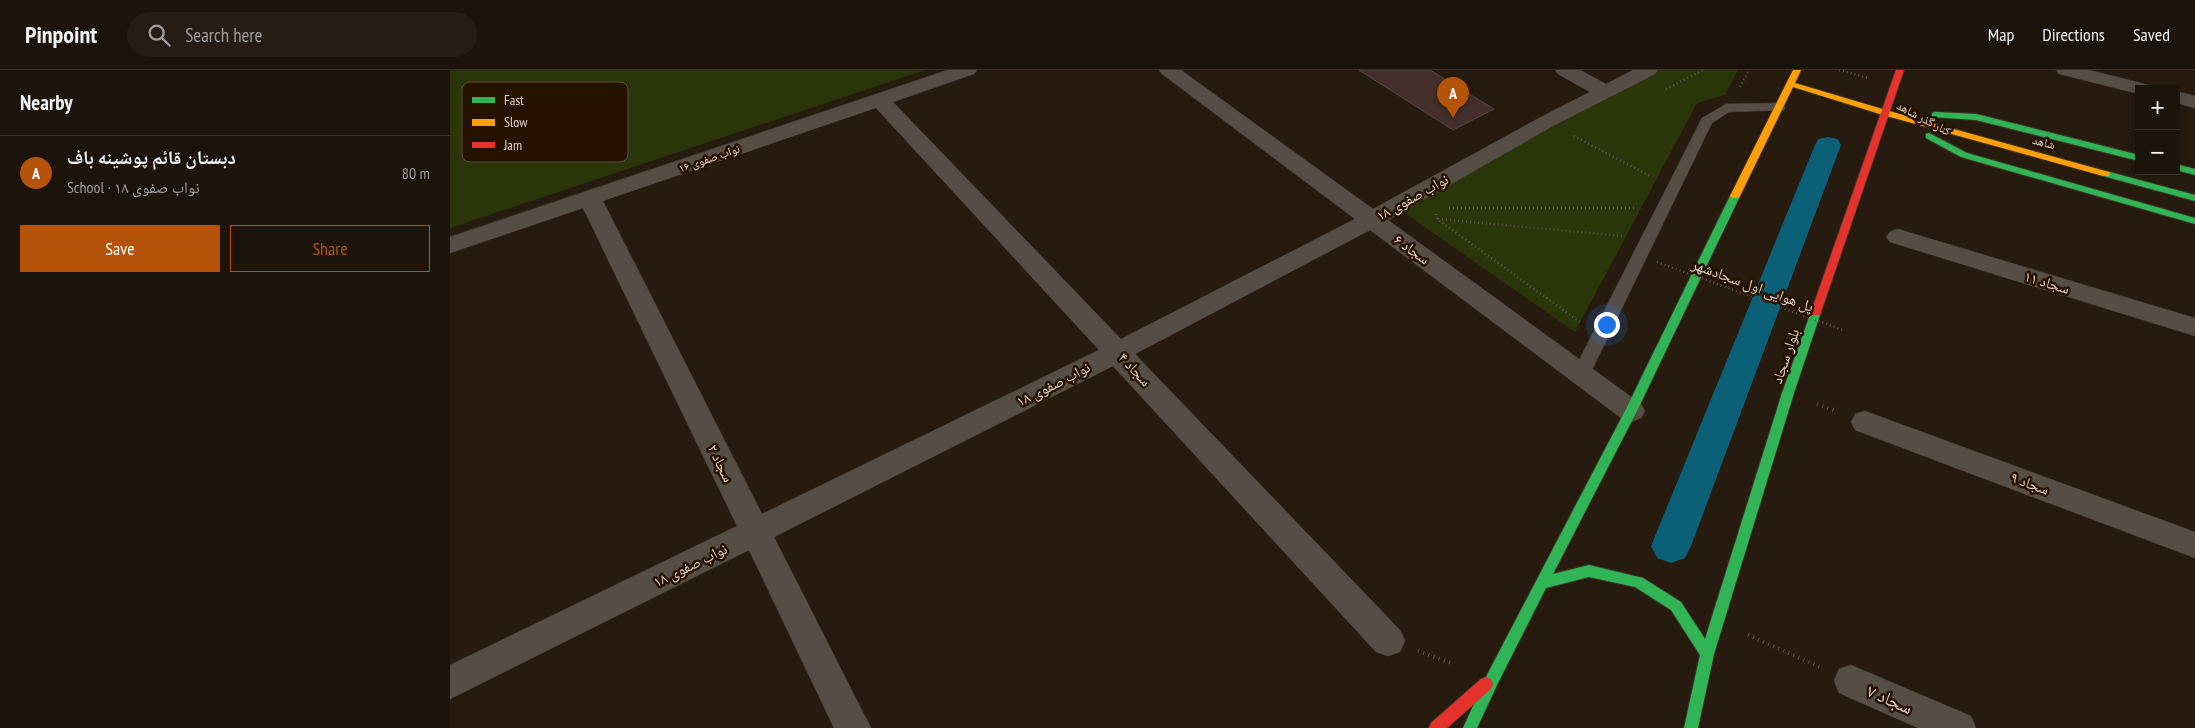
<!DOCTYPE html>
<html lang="en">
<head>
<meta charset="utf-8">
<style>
  body { margin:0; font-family:"PT Sans Narrow","Noto Naskh Arabic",sans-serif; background:#251d13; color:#f1f3f6 }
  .controls { position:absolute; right:15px; top:15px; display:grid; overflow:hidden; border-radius:0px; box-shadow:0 2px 8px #0003 }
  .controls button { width:45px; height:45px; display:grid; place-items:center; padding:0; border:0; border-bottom:1px solid #3a332b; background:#1c140a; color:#f1f3f6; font:25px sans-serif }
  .you { position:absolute; left:1156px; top:254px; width:18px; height:18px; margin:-12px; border:4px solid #fff; border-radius:50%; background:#1a73e8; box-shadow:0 0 0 8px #1a73e833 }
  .badge { display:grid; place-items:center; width:32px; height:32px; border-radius:50%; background:#b45309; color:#fff; font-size:16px; font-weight:700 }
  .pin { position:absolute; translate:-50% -41px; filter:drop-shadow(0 1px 2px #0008) }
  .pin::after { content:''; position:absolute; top:26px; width:18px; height:15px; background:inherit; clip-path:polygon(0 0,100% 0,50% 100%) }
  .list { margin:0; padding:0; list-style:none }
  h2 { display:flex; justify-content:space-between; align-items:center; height:65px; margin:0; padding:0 20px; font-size:21px }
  h2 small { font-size:16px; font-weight:400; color:#a09e9c }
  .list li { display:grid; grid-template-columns:32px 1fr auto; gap:15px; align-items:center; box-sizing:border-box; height:75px; padding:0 20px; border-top:1px solid #3a332b }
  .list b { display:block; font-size:19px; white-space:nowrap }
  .list p { margin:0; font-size:16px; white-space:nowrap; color:#a09e9c }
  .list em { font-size:16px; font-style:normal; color:#a09e9c }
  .actions { display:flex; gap:10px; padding:15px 20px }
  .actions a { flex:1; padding:11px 0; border:1px solid #b45309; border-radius:0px; text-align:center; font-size:18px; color:#b45309 }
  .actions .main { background:#b45309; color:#fff }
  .icon { flex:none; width:28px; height:28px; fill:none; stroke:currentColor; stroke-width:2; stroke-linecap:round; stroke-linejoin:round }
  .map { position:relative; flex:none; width:1745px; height:658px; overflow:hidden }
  header { display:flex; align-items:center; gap:30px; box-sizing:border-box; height:70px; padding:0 25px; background:#1c140a; border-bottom:1px solid #3a332b }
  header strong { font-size:24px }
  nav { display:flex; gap:28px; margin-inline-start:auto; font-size:18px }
  .search { width:350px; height:45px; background:#251d13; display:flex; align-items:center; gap:12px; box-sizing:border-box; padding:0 18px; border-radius:28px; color:#a09e9c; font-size:19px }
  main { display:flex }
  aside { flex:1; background:#1c140a }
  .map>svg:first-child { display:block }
</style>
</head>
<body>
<header>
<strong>Pinpoint</strong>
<div class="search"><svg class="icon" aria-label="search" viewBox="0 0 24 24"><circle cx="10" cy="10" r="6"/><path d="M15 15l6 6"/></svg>Search here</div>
<nav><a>Map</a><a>Directions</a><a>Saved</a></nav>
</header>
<main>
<aside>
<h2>Nearby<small></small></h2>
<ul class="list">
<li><span class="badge">A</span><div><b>دبستان قائم پوشینه باف</b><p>School · نواب صفوی ۱۸</p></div><em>80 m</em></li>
</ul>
<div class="actions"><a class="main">Save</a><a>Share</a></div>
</aside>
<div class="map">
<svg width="1745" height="658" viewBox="0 0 1745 658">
  <rect width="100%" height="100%" fill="#261b0e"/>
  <path fill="#2a3609" d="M0,0h475l-475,158z
    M1206,0h82l-13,25 -28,8 -122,229 -182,-127z"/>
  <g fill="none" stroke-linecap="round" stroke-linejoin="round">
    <path fill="#0b5f76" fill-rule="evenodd" d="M1378,67l10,2 3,6 -150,401 -6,12 -14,5 -14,-5 -6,-12 164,-401 3,-6z"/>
  </g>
  <path fill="#44302a" stroke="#554942" d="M909,0h71l64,39 -41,21z"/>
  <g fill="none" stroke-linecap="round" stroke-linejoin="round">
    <g stroke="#3e352b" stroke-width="1">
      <path id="lane" d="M1329,33l5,1 1,3 -1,3 -55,2 -17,11 -122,251 -3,4 -6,2 -6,-2 -3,-4 130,-256 24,-14z"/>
    </g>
    <g stroke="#3e352b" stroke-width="1">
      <path id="street" d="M498,0h29l-3,4 -81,28 228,237 234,-120 -193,-145 -3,-4h22l192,139 166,-91 51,-26 -32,-18 -3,-4h25l26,14 27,-14h25l-3,4 -102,52 -165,94 253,184 4,7 -4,7 -10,4 -10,-4 -251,-188 -235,124 265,276 5,11 -5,11 -12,4 -12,-4 -263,-286 -339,171 97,191h-37l-85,-178 -299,149v-34l287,-139 -154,-318 -133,45v-16zM426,38l223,242 -337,164 -159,-313z
        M1606,0h33l60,15 3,4h-13v5l-80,-20z
        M1726,21l19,5v12l-19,-5z
        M1448,159l297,89v18l-305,-94 -4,-5 4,-5z
        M1415,341l330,121v26l-340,-128 -4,-8 4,-8z
        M1401,595l120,51 5,12h-58l-79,-35 -5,-12 5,-12z"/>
    </g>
    <g stroke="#3e352b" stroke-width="2">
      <path id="fast" d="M1485,42l41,2 163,41v6l-163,-41 -44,-3v-4z
        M1479,63l38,20 228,65v6l-234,-67 -35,-19v-4z
        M1726,94l19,5v6l-19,-5z
        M1656,101l89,24v6l-92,-25v-4z
        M1285,123l5,3 -103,215 -84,163 36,-9 54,13 38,24 24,37 77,-246 29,-81 5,-4 4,1 1,3 -27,81 -80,261 -16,74h-14l16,-73 -29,-45 -36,-23 -46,-10 -43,11 -48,95 -21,45h-14l25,-55 137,-262 105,-215z"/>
    </g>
    <g stroke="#3e352b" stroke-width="2">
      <path id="slow" d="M1343,0h8l-6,13 94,28 220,61 1,2 -1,2h-6l-220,-61 -90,-28 -53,109 -2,2h-6l-2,-2z"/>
    </g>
    <g stroke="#3e352b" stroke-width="2">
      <path id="jam" d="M1446,0h8l-83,242 -1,3h-8l-1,-3z
        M1036,607l5,2 2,5 -2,5 -44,39h-18l2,-5 50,-44z"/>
    </g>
    <path stroke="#5e564e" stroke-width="2.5" stroke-dasharray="1 3" stroke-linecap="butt" d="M1389,0l29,8
      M1290,17l9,-17
      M1216,19l37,-19
      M1124,66l78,41
      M999,138h188
      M986,144l1,5 143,103
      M988,149l185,17"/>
    <path stroke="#5e564e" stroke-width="4" stroke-dasharray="1 4.5" stroke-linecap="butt" d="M1367,334l20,7
      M1298,565l72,32
      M968,581l36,13"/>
    <use href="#lane" fill="#564e44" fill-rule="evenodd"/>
    <use href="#street" fill="#564e44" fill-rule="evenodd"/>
    <use href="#fast" fill="#30b455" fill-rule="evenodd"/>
    <use href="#slow" fill="#ff9f0a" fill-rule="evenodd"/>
    <use href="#jam" fill="#e5322d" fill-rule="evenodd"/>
    <path stroke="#5e564e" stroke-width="2.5" stroke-dasharray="1 3" stroke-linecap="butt" d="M1207,192l186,68"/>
  </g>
  <g text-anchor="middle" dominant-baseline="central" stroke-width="5" stroke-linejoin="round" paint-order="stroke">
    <g font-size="12" fill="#e0d3c4" stroke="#251200">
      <text transform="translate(1474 48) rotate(28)">کنار گذر شاهد</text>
      <text transform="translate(1594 72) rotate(15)">شاهد</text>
      <text transform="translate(259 88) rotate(-19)">نواب صفوی ۱۶</text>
    </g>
    <g font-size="15" fill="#e0d3c4" stroke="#251200">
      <text transform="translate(962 127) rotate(-29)">نواب صفوی ۱۸</text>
      <text transform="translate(962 179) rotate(36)">سجاد ۶</text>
      <text transform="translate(1597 212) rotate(17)">سجاد ۱۱</text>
      <text transform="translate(1303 215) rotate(20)">پل هوایی اول سجادشهر</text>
      <text transform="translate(1335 286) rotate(-71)">بلوار سجاد</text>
      <text transform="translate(685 299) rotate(47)">سجاد ۴</text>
      <text transform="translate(603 314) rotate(-27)">نواب صفوی ۱۸</text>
      <text transform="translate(271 393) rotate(64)">سجاد ۲</text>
      <text transform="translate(1580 413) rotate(20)">سجاد ۹</text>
      <text transform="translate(240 495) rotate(-26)">نواب صفوی ۱۸</text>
    </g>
    <g font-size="18" fill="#e0d3c4" stroke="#251200">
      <text transform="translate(1440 629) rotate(24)">سجاد ۷</text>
    </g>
  </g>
  <rect x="12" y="12" width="166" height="80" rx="8" fill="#251200" stroke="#5d4c3b" stroke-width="1"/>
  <rect x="22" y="27" width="23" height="6" fill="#30b455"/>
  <rect x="22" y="49" width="23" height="7" fill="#ff9f0a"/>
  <rect x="22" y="72" width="23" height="6" fill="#e5322d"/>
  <g font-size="14" fill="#e0d3c4">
    <text x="54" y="35">Fast</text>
    <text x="54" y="57">Slow</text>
    <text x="54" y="80">Jam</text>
  </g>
</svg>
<div class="controls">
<button>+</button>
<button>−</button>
</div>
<div class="you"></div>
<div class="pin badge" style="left:1003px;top:48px">A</div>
</div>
</main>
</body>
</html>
